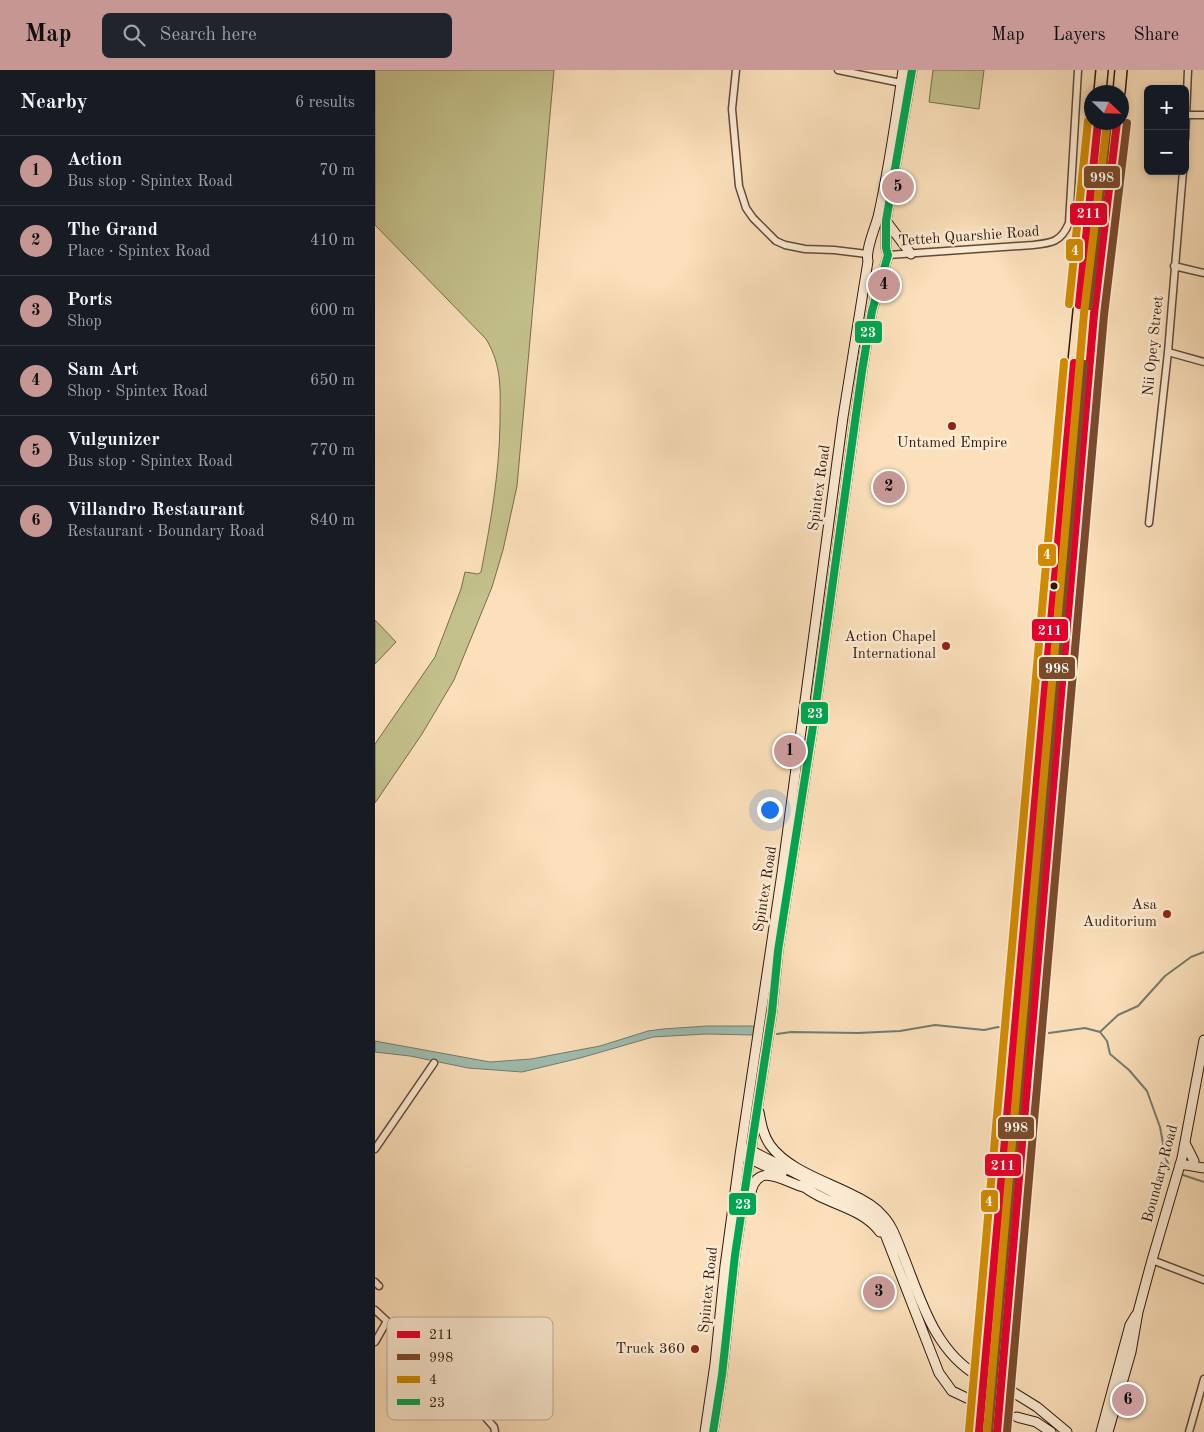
<!DOCTYPE html>
<html lang="en">
<head>
<meta charset="utf-8">
<style>
  body { margin:0; font-family:"Old Standard TT",serif; background:#20242c; color:#f1f3f6 }
  .controls { position:absolute; right:15px; top:15px; display:grid; overflow:hidden; border-radius:8px; box-shadow:0 2px 8px #0003 }
  .controls button { width:45px; height:45px; display:grid; place-items:center; padding:0; border:0; border-bottom:1px solid #363941; background:#171b24; color:#f1f3f6; font:25px sans-serif }
  .compass { position:absolute; left:709px; top:15px; width:45px; height:45px; border-radius:50%; background:#171b24; box-shadow:0 2px 8px #0003; rotate:113deg }
  .you { position:absolute; left:394px; top:739px; width:18px; height:18px; margin:-12px; border:4px solid #fff; border-radius:50%; background:#1a73e8; box-shadow:0 0 0 8px #1a73e833 }
  .badge { display:grid; place-items:center; width:32px; height:32px; border-radius:50%; background:#c59692; color:#111; font-size:16px; font-weight:700 }
  .pin { position:absolute; translate:-50% -50%; border:2px solid #fff; box-shadow:0 1px 5px #0006 }
  .list { margin:0; padding:0; list-style:none }
  h2 { display:flex; justify-content:space-between; align-items:center; height:65px; margin:0; padding:0 20px; font-size:21px }
  h2 small { font-size:16px; font-weight:400; color:#9ea1a6 }
  .list li { display:grid; grid-template-columns:32px 1fr auto; gap:15px; align-items:center; box-sizing:border-box; height:70px; padding:0 20px; border-top:1px solid #363941 }
  .list b { display:block; font-size:19px; white-space:nowrap }
  .list p { margin:0; font-size:16px; white-space:nowrap; color:#9ea1a6 }
  .list em { font-size:16px; font-style:normal; color:#9ea1a6 }
  .icon { flex:none; width:28px; height:28px; fill:none; stroke:currentColor; stroke-width:2; stroke-linecap:round; stroke-linejoin:round }
  .map { position:relative; flex:none; width:829px; height:1362px; overflow:hidden }
  header { display:flex; align-items:center; gap:30px; box-sizing:border-box; height:70px; padding:0 25px; background:#c59692; color:#111 }
  header strong { font-size:24px }
  nav { display:flex; gap:28px; margin-inline-start:auto; font-size:18px }
  .search { width:350px; height:45px; background:#20242c; display:flex; align-items:center; gap:12px; box-sizing:border-box; padding:0 18px; border-radius:8px; color:#9ea1a6; font-size:19px }
  main { display:flex }
  aside { flex:1; background:#171b24 }
  .map>svg:first-child { display:block }
</style>
</head>
<body>
<header>
<strong>Map</strong>
<div class="search"><svg class="icon" aria-label="search" viewBox="0 0 24 24"><circle cx="10" cy="10" r="6"/><path d="M15 15l6 6"/></svg>Search here</div>
<nav><a>Map</a><a>Layers</a><a>Share</a></nav>
</header>
<main>
<aside>
<h2>Nearby<small>6 results</small></h2>
<ul class="list">
<li><span class="badge">1</span><div><b>Action</b><p>Bus stop · Spintex Road</p></div><em>70 m</em></li>
<li><span class="badge">2</span><div><b>The Grand</b><p>Place · Spintex Road</p></div><em>410 m</em></li>
<li><span class="badge">3</span><div><b>Ports</b><p>Shop</p></div><em>600 m</em></li>
<li><span class="badge">4</span><div><b>Sam Art</b><p>Shop · Spintex Road</p></div><em>650 m</em></li>
<li><span class="badge">5</span><div><b>Vulgunizer</b><p>Bus stop · Spintex Road</p></div><em>770 m</em></li>
<li><span class="badge">6</span><div><b>Villandro Restaurant</b><p>Restaurant · Boundary Road</p></div><em>840 m</em></li>
</ul>
</aside>
<div class="map">
<svg width="829" height="1362" viewBox="0 0 829 1362">
  <rect width="100%" height="100%" fill="#fbe0bb"/>
  <filter id="stains"><feTurbulence type="fractalNoise" baseFrequency=".004" numOctaves="4"/><feColorMatrix values="0 0 0 0 .2 0 0 0 0 .09 0 0 0 0 .02 0 0 0 .5 -.17"/></filter>
  <radialGradient id="worn" r=".72"><stop offset=".6" stop-color="#630" stop-opacity="0"/><stop offset="1" stop-color="#630" stop-opacity=".3"/></radialGradient>
  <path fill="#c4c18c" stroke="#7a6c4c" d="M0,0h179l-37,416 -14,64 -11,37 -38,93 -32,54 -47,69v-59l60,-87 26,-68 4,-17 13,2 3,-2c10,-51 18,-97 19,-148 0,-32 3,-57 -14,-85l-111,-114z
    M558,0h51l-5,39 -50,-7z
    M0,550l21,22 -21,22z"/>
  <path fill="#9fbdb1" stroke="#737b6f" d="M332,956h47l-1,9 -47,-1 -53,3 -73,21 -58,14 -54,-4 -58,-12 -35,-4v-11l115,21 41,-3 69,-13 48,-15 15,-2z"/>
  <g fill="none" stroke-linecap="round" stroke-linejoin="round">
    <path stroke="#737b6f" stroke-width="2" d="M725,962l7,9 3,13 19,16 18,21 13,36 6,32 5,11
      M674,963l36,-5 15,4 18,-17 20,-9 27,-30 26,-19 13,-5
      M402,964l14,-2 67,1 42,-2 35,-6 49,5 14,-3 11,4
      M805,1104l24,8"/>
    <path stroke="#d2b898" stroke-width="9" stroke-dasharray="9 4.5" stroke-linecap="butt" d="M604,1306l32,15
      M596,1330l46,17"/>
    <g stroke="#634a38" stroke-width="9">
      <path id="street" d="M361,0l-4,39 7,77 7,22 7,10 23,23 9,4 20,4 29,1 33,4
        M463,0l63,13
        M811,45h18
        M810,69l3,-69
        M513,185l145,-10c19,-2 28,-3 36,-22l9,-153
        M799,196l30,7
        M793,282l36,10
        M774,453l19,-171 15,-181
        M0,1079l59,-86
        M777,1190l52,20
        M0,1212l4,4
        M0,1240l87,81 32,36 1,5
        M0,1272l12,-21
        M814,1362l15,-53"/>
    </g>
    <g stroke="#30180d" stroke-width="11">
      <path id="secondary" d="M511,151l25,33
        M384,1042c2,11 4,23 11,33 17,24 55,36 81,49 11,5 23,11 31,21 11,11 15,26 21,40 18,45 31,95 75,121
        M810,1073l9,18
        M373,1079l110,56 16,11 11,18 54,139 13,18 19,9
        M371,1087l36,17
        M805,1094l24,4
        M427,1115c23,20 59,21 78,47
        M375,1127c6,-39 33,-15 56,-9
        M636,1321l26,16 30,25
        M642,1347l19,5 15,10
        M330,1362l10,-68 10,-98 15,-111 42,-282 61,-456 25,-156c-3,-10 7,-33 10,-44 11,-48 18,-98 25,-147
        M338,1362l9,-57 13,-120 37,-243 6,-61 35,-225 49,-355 10,-60 16,-56 -2,-7v-27l26,-151
        M726,1362l29,-107 6,-10
        M733,1362l23,-80 7,-40 14,-52 30,-102 22,-118"/>
    </g>
    <g stroke="#30180d" stroke-width="14">
      <path id="highway" d="M725,22l2,-22
        M744,22l2,-22
        M604,1362l84,-961 35,-349
        M622,1362l97,-1118 23,-192"/>
    </g>
    <use href="#street" stroke="#fcebd3" stroke-width="6"/>
    <use href="#secondary" stroke="#fcebd3" stroke-width="9"/>
    <use href="#highway" stroke="#fbe0bb" stroke-width="11"/>
    <g stroke="#fcebd3" stroke-width="11">
      <path id="bus-1" d="M704,235l19,-183
        M604,1362l95,-1069
        M622,1362l97,-1118 23,-192"/>
    </g>
    <g stroke="#fcebd3" stroke-width="11">
      <path id="bus-2" d="M714,236l19,-183
        M614,1362l95,-1068
        M632,1362l97,-1117 23,-192"/>
    </g>
    <g stroke="#fcebd3" stroke-width="11">
      <path id="bus-3" d="M694,234l19,-183
        M594,1361l95,-1069
        M612,1361l97,-1118 23,-191"/>
    </g>
    <g stroke="#fcebd3" stroke-width="11">
      <path id="bus-4" d="M338,1362l9,-57 13,-120 37,-243 6,-61 35,-225 49,-355 10,-60 16,-56 -2,-7v-27l26,-151"/>
    </g>
    <use href="#bus-1" stroke="#e4002b" stroke-width="8"/>
    <use href="#bus-2" stroke="#7a4b2a" stroke-width="8"/>
    <use href="#bus-3" stroke="#cf8a03" stroke-width="8"/>
    <use href="#bus-4" stroke="#00a651" stroke-width="8"/>
  </g>
  <g fill="#8f2418" stroke="#fcebd3" stroke-width="2">
    <circle cx="577" cy="356" r="5"/>
    <circle cx="571" cy="576" r="5"/>
    <circle cx="792" cy="844" r="5"/>
    <circle cx="320" cy="1279" r="5"/>
  </g>
  <circle fill="#30180d" stroke="#fcebd3" stroke-width="2" cx="679" cy="516" r="4.5"/>
  <g text-anchor="middle" dominant-baseline="central" stroke-width="5" stroke-linejoin="round" paint-order="stroke">
    <g font-size="15" fill="#30180d" stroke="#fcebd3">
      <text transform="translate(594 167) rotate(-4)">Tetteh Quarshie Road</text>
      <text transform="translate(779 276) rotate(-84)">Nii Opey Street</text>
      <text transform="translate(445 418) rotate(-82)">Spintex Road</text>
      <text transform="translate(391 819) rotate(-81)">Spintex Road</text>
      <text transform="translate(786 1104) rotate(-75)">Boundary Road</text>
      <text transform="translate(334 1220) rotate(-84)">Spintex Road</text>
    </g>
    <g font-size="15" fill="#30180d" stroke="#fcebd3" text-anchor="end">
      <text x="577" y="373" text-anchor="middle">Untamed Empire</text>
      <text x="561" y="567">Action Chapel<tspan x="561" dy="17">International</tspan></text>
      <text x="782" y="835">Asa<tspan x="782" dy="17">Auditorium</tspan></text>
      <text x="310" y="1279">Truck 360</text>
    </g>
  </g>
  <rect x="12" y="1247" width="166" height="103" rx="8" fill="#fcebd3" stroke="#bfac98" stroke-width="1"/>
  <rect x="22" y="1261" width="23" height="7" fill="#e4002b"/>
  <rect x="22" y="1284" width="23" height="6" fill="#7a4b2a"/>
  <rect x="22" y="1306" width="23" height="7" fill="#cf8a03"/>
  <rect x="22" y="1329" width="23" height="6" fill="#00a651"/>
  <g font-size="14" fill="#30180d">
    <text x="54" y="1269">211</text>
    <text x="54" y="1292">998</text>
    <text x="54" y="1314">4</text>
    <text x="54" y="1337">23</text>
  </g>
  <g stroke="#fcebd3" stroke-width="2">
    <rect x="708" y="95" width="38" height="24" rx="5" fill="#7a4b2a"/>
    <rect x="694" y="132" width="39" height="24" rx="5" fill="#e4002b"/>
    <rect x="690" y="168" width="19" height="24" rx="5" fill="#cf8a03"/>
    <rect x="479" y="250" width="29" height="24" rx="5" fill="#00a651"/>
    <rect x="662" y="473" width="20" height="24" rx="5" fill="#cf8a03"/>
    <rect x="656" y="548" width="38" height="24" rx="5" fill="#e4002b"/>
    <rect x="663" y="586" width="38" height="24" rx="5" fill="#7a4b2a"/>
    <rect x="425" y="631" width="29" height="24" rx="5" fill="#00a651"/>
    <rect x="622" y="1046" width="38" height="24" rx="5" fill="#7a4b2a"/>
    <rect x="609" y="1083" width="38" height="24" rx="5" fill="#e4002b"/>
    <rect x="605" y="1119" width="19" height="24" rx="5" fill="#cf8a03"/>
    <rect x="353" y="1122" width="29" height="24" rx="5" fill="#00a651"/>
  </g>
  <g font-size="14" text-anchor="middle" font-weight="bold" fill="#fff">
    <text x="727" y="112">998</text>
    <text x="714" y="148">211</text>
    <text x="700" y="185">4</text>
    <text x="493" y="267">23</text>
    <text x="672" y="489">4</text>
    <text x="675" y="565">211</text>
    <text x="682" y="603">998</text>
    <text x="440" y="648">23</text>
    <text x="641" y="1062">998</text>
    <text x="628" y="1100">211</text>
    <text x="614" y="1136">4</text>
    <text x="368" y="1139">23</text>
  </g>
  <rect width="100%" height="100%" filter="url(#stains)"/>
  <rect width="100%" height="100%" fill="url(#worn)"/>
</svg>
<div class="controls">
<button>+</button>
<button>−</button>
</div>
<svg class="compass" viewBox="-18 -18 36 36"><path d="M0-13l5 13h-10z" fill="#e53935"/><path d="M0 13l5-13h-10z" fill="#9ea1a6"/></svg>
<div class="you"></div>
<div class="pin badge" style="left:415px;top:681px">1</div>
<div class="pin badge" style="left:514px;top:417px">2</div>
<div class="pin badge" style="left:504px;top:1222px">3</div>
<div class="pin badge" style="left:509px;top:215px">4</div>
<div class="pin badge" style="left:523px;top:117px">5</div>
<div class="pin badge" style="left:753px;top:1330px">6</div>
</div>
</main>
</body>
</html>
